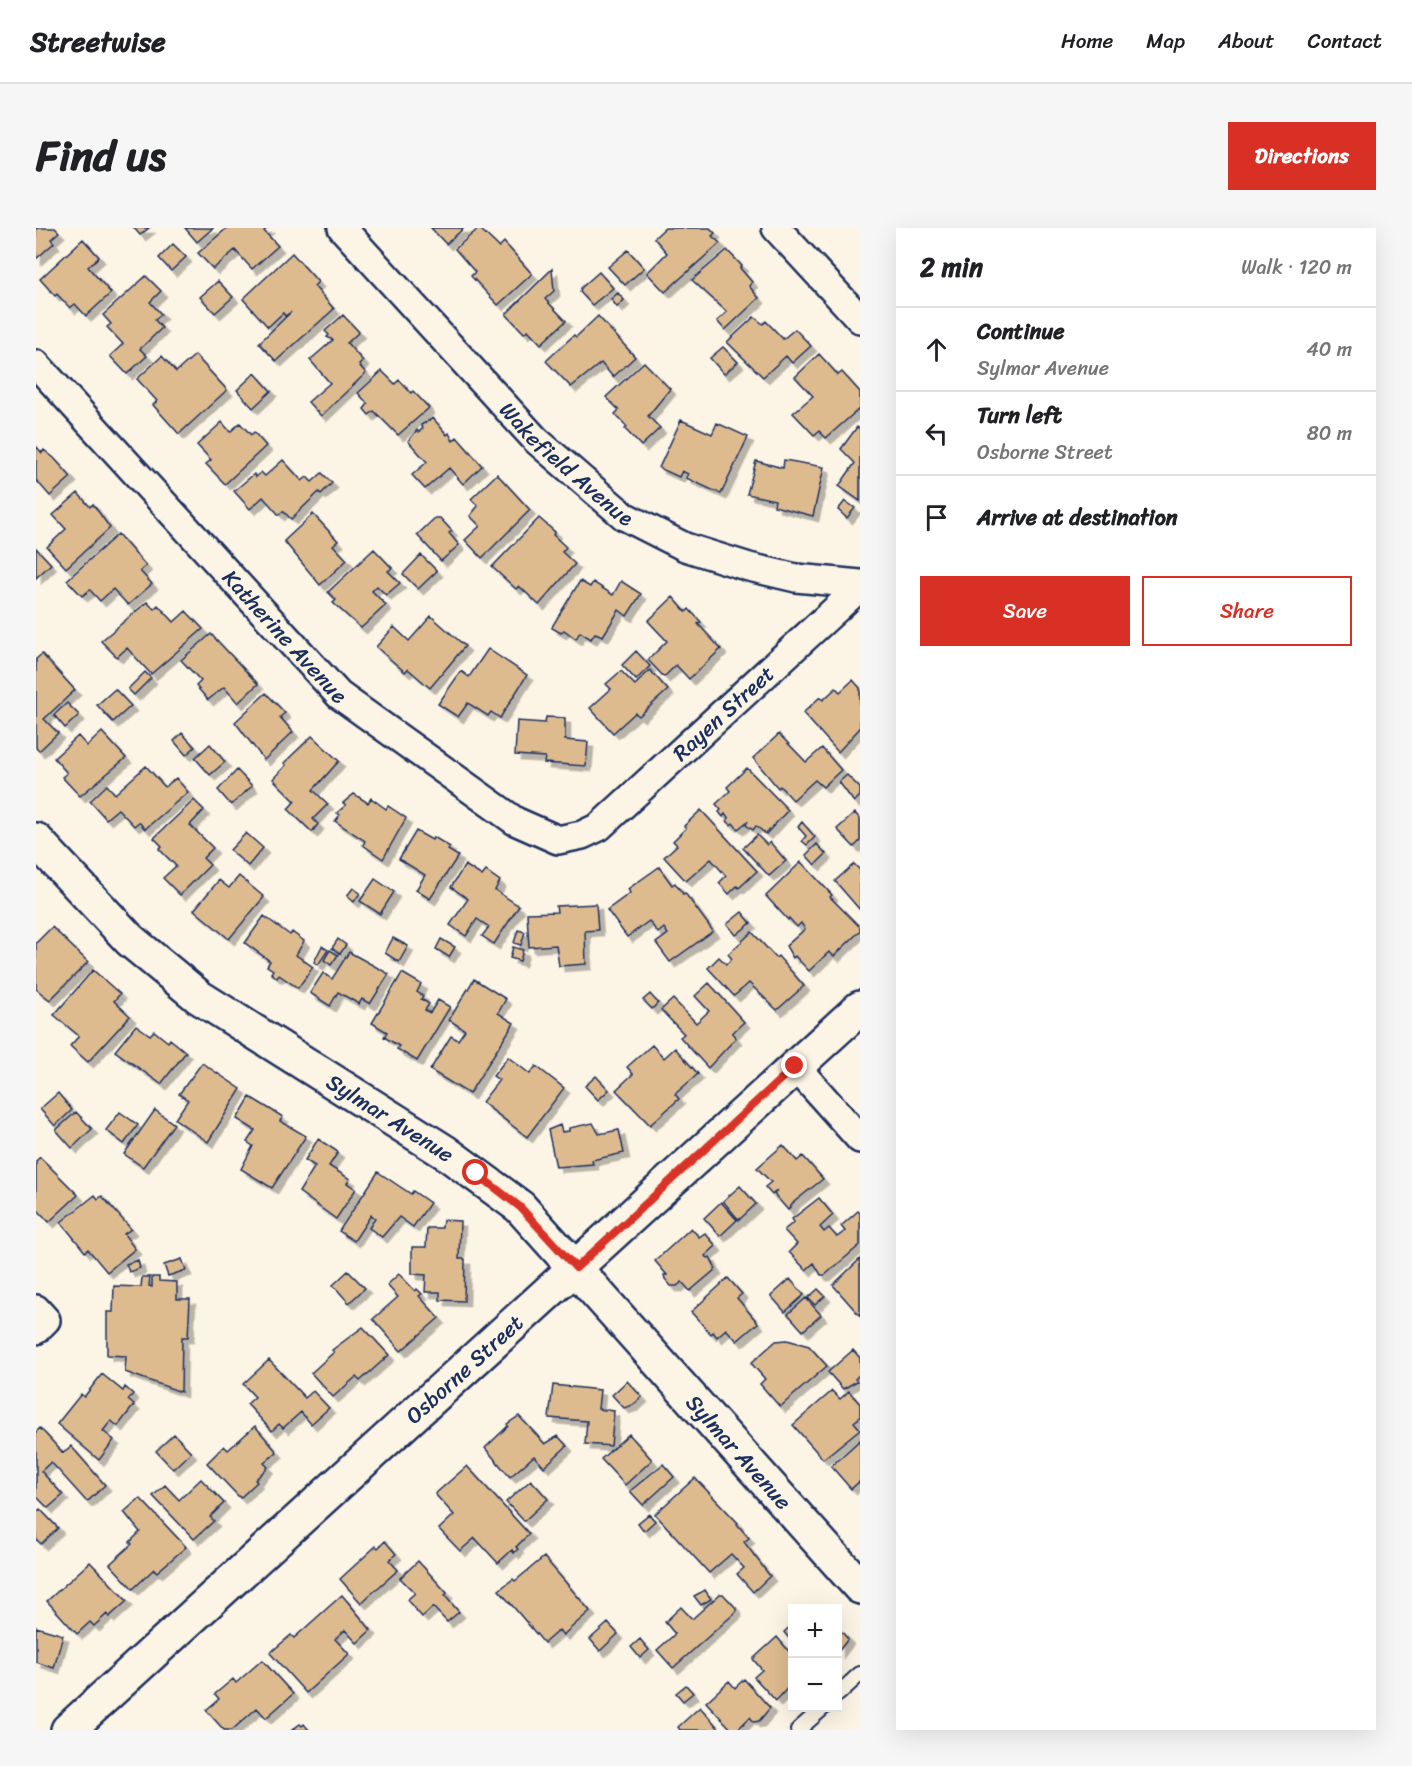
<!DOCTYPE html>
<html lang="en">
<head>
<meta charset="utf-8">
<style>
  body { margin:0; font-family:Sriracha,sans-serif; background:#f6f6f6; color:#202124 }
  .controls { position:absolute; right:18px; bottom:18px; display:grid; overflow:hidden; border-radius:0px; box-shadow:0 6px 24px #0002 }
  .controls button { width:54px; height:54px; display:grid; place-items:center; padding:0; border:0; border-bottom:2px solid #e0e0e0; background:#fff; color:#202124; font:30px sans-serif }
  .stop { position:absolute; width:18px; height:18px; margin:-14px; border:4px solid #d93025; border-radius:50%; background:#fff }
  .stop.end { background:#d93025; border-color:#fff; box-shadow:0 2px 6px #0008 }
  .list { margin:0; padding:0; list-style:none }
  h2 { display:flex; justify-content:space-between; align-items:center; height:78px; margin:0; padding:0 24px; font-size:26px }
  h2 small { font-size:20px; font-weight:400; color:#757577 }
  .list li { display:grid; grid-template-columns:39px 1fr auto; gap:18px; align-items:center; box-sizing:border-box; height:84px; padding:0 24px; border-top:2px solid #e0e0e0 }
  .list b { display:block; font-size:22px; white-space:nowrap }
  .list p { margin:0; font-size:20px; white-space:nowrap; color:#757577 }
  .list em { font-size:20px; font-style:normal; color:#757577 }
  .actions { display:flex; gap:12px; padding:18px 24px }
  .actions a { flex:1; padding:14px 0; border:2px solid #d93025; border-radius:0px; text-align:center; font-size:21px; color:#d93025 }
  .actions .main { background:#d93025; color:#fff }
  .icon { flex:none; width:33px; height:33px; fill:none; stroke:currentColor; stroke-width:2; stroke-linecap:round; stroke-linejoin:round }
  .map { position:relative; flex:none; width:824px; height:1502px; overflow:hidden; border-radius:0px }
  header { display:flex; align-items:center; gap:36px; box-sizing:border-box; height:84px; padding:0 30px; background:#fff; border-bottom:2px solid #e0e0e0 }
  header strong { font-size:28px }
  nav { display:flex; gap:33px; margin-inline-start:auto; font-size:21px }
  .intro { display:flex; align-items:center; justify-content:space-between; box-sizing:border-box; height:144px; padding:0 36px }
  h1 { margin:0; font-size:42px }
  .button { padding:15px 27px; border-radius:0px; background:#d93025; color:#fff; font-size:21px; font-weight:700 }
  main { display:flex; gap:36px; padding:0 36px }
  aside { flex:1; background:#fff; border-radius:0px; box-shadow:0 6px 24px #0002 }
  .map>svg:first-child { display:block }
</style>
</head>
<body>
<header>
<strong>Streetwise</strong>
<nav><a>Home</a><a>Map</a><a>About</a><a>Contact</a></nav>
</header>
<div class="intro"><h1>Find us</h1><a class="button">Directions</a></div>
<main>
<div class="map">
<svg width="824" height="1502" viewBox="0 0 824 1502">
  <defs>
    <filter id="shadow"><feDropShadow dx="5.5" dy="5.5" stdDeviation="0" flood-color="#0004"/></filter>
  </defs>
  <rect width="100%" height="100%" fill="#fcf5e5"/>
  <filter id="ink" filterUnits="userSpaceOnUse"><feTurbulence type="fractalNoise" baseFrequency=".0167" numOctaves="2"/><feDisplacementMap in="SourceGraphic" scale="12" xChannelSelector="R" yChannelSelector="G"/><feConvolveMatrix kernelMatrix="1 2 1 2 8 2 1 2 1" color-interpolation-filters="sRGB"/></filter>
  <g filter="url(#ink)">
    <path fill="#debb8f" stroke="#1b2f5e" stroke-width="1.5" filter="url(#shadow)" d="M0,0h19l4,4 -8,7 3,4 -18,16z
      M98,0h15l-9,7z
      M149,0h28l-16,14z
      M191,0h41l-4,3 14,15 -26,23 -17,-19 -22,19 -15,-16z
      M395,0h33l-18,16z
      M443,0l20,19 5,-5 28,32 -34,31 -27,-29 4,-4 -20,-23z
      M629,0h45l5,5 -3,3 8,7 -55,49 -18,-19 20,-20 -13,-15z
      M47,11l16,18 -11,10 23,26 -25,23 -11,-12 -5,4 -13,-14 -2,2 -15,-17z
      M137,16l13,13 -15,14 -12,-13z
      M592,22l16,18 -19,17 -17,-18z
      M691,22l15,16 -2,2 12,14 -3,4 10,12 -34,32 -8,-9 10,-9 -35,-32z
      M256,25l26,29 -4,4 20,23 -58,52 -17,-18 32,-31 -6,4 -2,-3 -15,14 -25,-28z
      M516,41l2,22 -9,8 21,22 -25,23 -13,-14 -4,3 -18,-19z
      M563,44l14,16 -21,17 -12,-13 1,-4z
      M110,48l15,15 -11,11 11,12 -6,6 7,8 -22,21 7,7 -20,18 -17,-18 13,-12 -16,-17 4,-3 -8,-9z
      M182,53l15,16 -18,16 -15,-16z
      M582,65l6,7 -7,7 -6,-8z
      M307,87l16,17 -12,11 16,18 -4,4 7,8 -45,43 -13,-14 22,-19 -20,-23 23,-20 -6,-3 2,-2 -4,-4z
      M562,88l37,41 -22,20 -12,-14 -30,24 -25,-26 28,-26 2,2z
      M718,89l9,7 3,-3 17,18 12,-10 16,17 -19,17 -6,-7 -23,21 -36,-35z
      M687,119l15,15 -14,12 -14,-16z
      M783,126l19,21 4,-3 18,20v16l-34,30 -7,-7 -5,4 -21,-22 20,-17 -18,-19z
      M159,127l32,35 -48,44 -26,-29 4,-4 -20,-22 25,-23 14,16z
      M608,134l26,27 -22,27 12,12 -19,18 -16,-17 2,-2 -12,-13 4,-4 -13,-13z
      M346,143l13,13 4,-4 12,13 2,-2 16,17 -31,27 -24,-24 -5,4 -5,-6 4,-5 -10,-11z
      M219,145l16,18 -18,17 -16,-18z
      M397,190l14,17 2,-2 4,8 4,-4 25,29 -19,18 -14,-16 -24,21 -13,-14 15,-13 -19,-21 9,-11 2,2 4,-4 -2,-3z
      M645,192l31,14 5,-11 31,14 -27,57 -35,-16 2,-4 -6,-3 -3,6 -20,-9z
      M186,194l8,10 10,-9 11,12 3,-3 12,14 -41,38 -19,-20 5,-4 -14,-15z
      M821,199l3,2v72l-21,-15 16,-23 -14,-14z
      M0,218l6,7 2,-3 10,8 17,19 -21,19 -14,-16z
      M247,232l19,21 5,-4 5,5 10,-9 10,10 -11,11 -2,-2 -28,27 -8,-8 -4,4 -16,-18 -13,12 -16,-18 20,-17 2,3 5,-5 4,4z
      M748,232l40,7 -11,49 -39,-10 1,-6 -28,-6 9,-33 27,7z
      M461,246l33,36 -48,48 -17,-18 15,-14 -10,-10 8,-10 -7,-7z
      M42,265l12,14 3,-3 17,24 -44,40 -19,-21 19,-18 -13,-14z
      M809,273l10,7 -8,10 -9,-8z
      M277,286l25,27 -5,4 14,15 -27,25 -36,-44z
      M399,290h5l12,13 -3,2 10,12 -18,16 -24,-26z
      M503,290l16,14 -2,3 13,12 -4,5 13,12 -36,41 -20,-19 -3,3 -24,-22z
      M82,306l28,32 -6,5 12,13 -24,21 -15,-16 -13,12 -10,-11 -8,6 -15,-16z
      M0,320l15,16 -15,14z
      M338,321l18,19 -4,3 12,12 -14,12 -9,-9 -5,5 14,14 -25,23 -28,-25 3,-3 -8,-8z
      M385,327l16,16 -19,18 -15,-15z
      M544,353l10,6 3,-5 20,13 8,-14 20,13 -14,22 -8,-6 -16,26 -8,-3 -4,6 -11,-7 -4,7 -12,-9 -3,3 -9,-5 1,-3z
      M637,369l13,15 3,-3 12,13 -3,2 23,25 -32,30 -13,-14 -12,12 -16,-17 19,-19 -19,-20z
      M111,374l7,7 4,-4 16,17 12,-11 17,18 -52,45 -24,-26 -10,9 -16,-16z
      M395,388l34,30 -35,42 -22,-19 -3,3 -29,-25 18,-20 15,14z
      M175,406l47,50 -20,19 -14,-16 -16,13 -12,-14 5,-5 -20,-21z
      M452,421l39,26 -27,43 -9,-6 -3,4 -20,-13 -10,14 -20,-13 23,-33 8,6z
      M600,423l14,15 -14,14 -14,-15z
      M6,426l33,36 -31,29 14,14 -19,18 -3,-3v-89z
      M614,442l18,20 -29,26 -4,-3 -22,20 -23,-25 21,-19 -5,-5 15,-13 14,14z
      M109,444l6,6 -17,17 -6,-6z
      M817,452l7,8v40l-22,24 -35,-39 17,-16 3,3 13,-12 4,4z
      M79,461l16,17 -18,16 -16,-17z
      M230,465l19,20 -5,4 13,15 -29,28 -29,-38z
      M31,475l12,12 -14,13 -11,-13z
      M510,489l19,1v22l23,2 -2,24 -42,-3 1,-6 -30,-2 2,-34 28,2z
      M66,504l24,26 -46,38 -18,-19 5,-4 -13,-15 24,-22 9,10z
      M146,505l13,14 -9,8 -12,-14z
      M743,506l27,28 16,-14 19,22 -18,17 -8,-7 -22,20 -13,-14 -2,2 -25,-30z
      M276,508l27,25 -26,29 15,14 -15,15 5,5 -6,8 -24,-23 7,-8 -22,-22 13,-14 -2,-2z
      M174,516l15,18 -15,13 -15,-17z
      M110,538l19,21 11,-9 12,14 -43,37 -6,-7 -5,4 -16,-17 -12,10 -16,-18 17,-16 8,9z
      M711,540l41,42 -22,24 -10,-8 -3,4 -7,-5 2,-4 -10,8 -5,-6 -2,2 -4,-4 2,-3 -4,-4 -2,3 -4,-5 2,-2 -5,-6 14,-13 -3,-4z
      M201,542l15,16 -21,19 -13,-15z
      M811,547l13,13v8l-6,6 -15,-20z
      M318,566l14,9 3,-5 15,11 2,-3 18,12 -23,41 -20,-14 2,-4 -30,-20 5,-6 -3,-2 9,-8 -3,-2z
      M158,572l10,10 -14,15 23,23 -10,10 7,7 -30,30 -17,-17 13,-12 -17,-17 3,-3 -8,-8z
      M665,582l56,61 -18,17 -2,-2 -8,8 -10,-11 7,-7 -15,-17 -25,22 -22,-24 13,-12 -4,-4 13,-13 -2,-2z
      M819,585l5,6v22l-6,6 -17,-18z
      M766,594l13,15 -8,8 -5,-4 4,-5 -8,-9z
      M380,603l16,9 2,-3 16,10 -2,3 10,6 -28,43 -14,-9 9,-15 -26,-16z
      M210,605l17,15 -15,18 -18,-16z
      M721,607l10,10 3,-3 16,19 -17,15 -26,-28z
      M781,616l9,10 -11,11 -9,-10z
      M765,634l31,33 -2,2 30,30v4l-26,25 -5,-4 -20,19 -14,-15 -2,2 -7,-12 19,-17 -4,-6 -4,4 -8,-9 -1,2 -22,-24z
      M818,636l6,6v40l-25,-29z
      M429,637l17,11 4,-5 14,10 -5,9 24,16 -25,38 -12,-8 7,-9 -12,-8 -11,17 -16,-11 18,-26 -17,-12z
      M623,639l13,18 3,-2 8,11 2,-1 28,38 -43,31 -14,-19 12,-9 -4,-6 -6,5 -9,-12 -22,16 -20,-27 23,-17 -2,-4z
      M203,648l25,21 -35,42 -35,-29 25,-30 10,8z
      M339,651l19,13 -14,22 -20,-13z
      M317,660l7,5 -6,9 -7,-6z
      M560,676l2,26 -13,1 1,33 -27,2 -3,-21 -27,2 -2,-34 30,-1 -1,-6z
      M706,684l9,11 -15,12 -9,-11z
      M228,688l26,19 2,-3 12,9 -8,14 17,12 -15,21 -19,-13 -2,3 -6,-5 2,-3 -6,-4 3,-5 -25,-18z
      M16,699l36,35 -38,38 -14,-11v-46z
      M482,702l7,2 -4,13 -7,-2z
      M716,704l24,26 2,-2 26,30 -27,24 -28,-27 -15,13 -26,-28 11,-11 7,7 6,-5 -4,-5z
      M357,710l15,8 -9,16 -14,-9z
      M302,711l8,6 -6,9 -8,-6z
      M405,711l14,8 -6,10 -13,-8z
      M286,718l6,4 -10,15 -4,-3z
      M477,719l10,3 -3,11 -10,-3z
      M294,722l8,5 -7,10 -7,-5z
      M313,724l40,22 -19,30 -8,-5 -3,5 -21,-12 -8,14 -20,-13 13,-20 9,6z
      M57,742l27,24 -6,7 16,15 -42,46 -18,-16 9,-10 -25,-21z
      M366,745l19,11 -4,8 6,4 -2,3 8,5 -4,6 5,3 8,-13 12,7 -33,54 -20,-12 2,-3 -15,-9 3,-5 -15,-9z
      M438,751l32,20 -8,14 16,10 -45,71 -39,-24 21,-34 7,4 7,-10 -16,-10z
      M673,755l35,39 -12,11 4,5 -28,30 -28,-31 4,-3 -23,-24 12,-11 23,24 13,-12 -14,-15z
      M614,766l8,9 -6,6 -9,-9z
      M100,797l14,10 4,-4 14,11 2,-3 16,13 -25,32 -46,-33z
      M616,817l12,13 11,-10 23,26 -23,20 4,5 -29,26 -34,-35 17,-16 -6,-7z
      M472,829l22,17 6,-8 28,22 -37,49 -45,-35 17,-22 -6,-4z
      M166,835l39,26 -33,53 -33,-23 13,-19 -9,-6z
      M560,848l13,14 -11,10 -13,-14z
      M22,865l14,17 -17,16 -15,-17z
      M214,869l33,20 -3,4 26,15 -34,52 -31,-19 12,-23 -6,-4 8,-12 -18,-11z
      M119,882l19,14 -31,43 -19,-13z
      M40,884l16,17 -20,19 -16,-18z
      M84,884l18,13 -14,19 -18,-14z
      M557,895l6,11 20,-4 5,23 -32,7 1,4 -37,3 -8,-37 12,-5 2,7 7,-1v-3z
      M282,911l20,13 -9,14 21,13 -3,4 9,6 -20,30 -37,-27 16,-26 -10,-6z
      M747,917l14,16 6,-5 20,23 -29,23 -6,8 -14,-16 3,-4 -5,5 -7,-8 6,-5 -14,-14z
      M4,929l38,38 -29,27 -13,-14v-47z
      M342,944l33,22 2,-3 17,12 -17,24 -14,-10 -17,20 -13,-9 6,-10 -4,-3 -17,26 -15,-10z
      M704,958l16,18 -17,16 -16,-19z
      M59,967l3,4 4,-3 29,33 -7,5 11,15 -28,23 -19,-23 -3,3 -24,-30z
      M783,970l14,17 -13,12 4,5 5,-4 8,9 8,-6 -4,-5 17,-15 2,2v32l-35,30h-4l-7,-12 -8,7 -17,-18 8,-8 -13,-14 10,-8 -2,-3z
      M685,974l16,18 -17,16 -16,-18z
      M407,992l17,1 -1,38h6l-1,42 -24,-1v-8h-15l1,-17 -14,-1v-27h14l1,-19h15z
      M655,1000l8,9 6,-4 11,13 -11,10 3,2 2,-1 6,12 -26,22 -8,-9 -5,4h-6l-6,-7 -1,-4h3l-12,-14z
      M146,1031l4,11 -18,6 -4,-11z
      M824,1031v57l-27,-31z
      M102,1032l2,8 -11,4 -3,-8z
      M312,1043l17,17 -16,15 -16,-18z
      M363,1046l16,17 2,-2 5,5 -3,2 20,22 -38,33 -28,-32 25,-22 -11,-12z
      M106,1049h8l-1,9 3,1v-10h7v4l18,1v17h13l-2,38h-6l-1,55 -56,-20 1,-16 -19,-1v-43h6l1,-26 27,1z
      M692,1050l14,16 -5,4 21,25 -21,18 -11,-12 -9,8 -4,-5 -2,2 -20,-22z
      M754,1051l14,16 -19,17 -14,-16z
      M782,1061l7,7 -10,9 -7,-7z
      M770,1070l15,17 -18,16 -15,-17z
      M327,1099l26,28 -29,26 -4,-4 -23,20 -22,-24 23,-21 -2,-2z
      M751,1112l22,6 18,20 -47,41 -20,-23 5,-5 -14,-16 25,-22z
      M817,1122l7,8v16l-5,5 2,2 -14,8 -15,-17z
      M233,1132l36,38 8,-7 16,17 -18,16 -10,-12 -18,16 -4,-4 -7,7 -25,-27 8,-7 -12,-13z
      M66,1146l21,17 2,-4 8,7 -5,6 6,5 -16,21 -7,-5 -8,10 11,9 -15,20 -42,-36 24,-30 3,3z
      M591,1153l15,16 -9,8 -9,3 -12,-13z
      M517,1157l47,5 -2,19 16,2 -3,35 -26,-2 2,-23 -38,-3z
      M796,1163l8,8 9,-8 11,13v13l-6,5 6,7 -37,30 -30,-34z
      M483,1188l26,28 13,-8 9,10 -23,21 -10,-11 -24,21 -25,-29 23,-22 -1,-2z
      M219,1198l22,26 -13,11 4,4 -13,13 2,2 -17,16 -33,-35 17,-17 4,4z
      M4,1200l23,25 8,-7 34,39 -16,15 -3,1 -35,-39 -10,9 22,24 -15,13 -12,-12v-64z
      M138,1206l17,18 -18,17 -17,-18z
      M593,1206l23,26 -27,25 -24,-26z
      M824,1212v44l-1,-2 -8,7 -20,-23z
      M627,1236l11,13 -31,28 -13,-14z
      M431,1238l62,68 -13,13 2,2 -4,4 -2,-3 -14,13 -23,-25 -15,13 -21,-22 15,-14 -19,-21z
      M659,1250l43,45 -1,1 12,14 -5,4 26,34 -17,16 -16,-18 7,-6 -13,-14 -22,19 -54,-59z
      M165,1251l23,24 -14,14 4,4 -20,18 -41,-43 12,-11 14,15z
      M495,1252l17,19 -24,22 -18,-19z
      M104,1270l46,49 -29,25 -3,-3 -21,20 -23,-25 22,-20 -2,-2 10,-10 -16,-20z
      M4,1281l18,19 -17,16 -5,-5v-26z
      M613,1286l6,7 -11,10 -6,-8z
      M349,1313l11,13 -7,6 9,10 -37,33 -21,-24 36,-33 2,2z
      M508,1329l46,54 -27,24 -4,-5 -15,13 -45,-53 14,-11 2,2z
      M382,1333l29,32 -2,3 14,16 -12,10 -14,-15 -11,10 -15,-17 8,-7 -15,-15z
      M54,1334l37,39 -18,16 -2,-3 -13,12 -4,-4 -13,12 -30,-33z
      M669,1362l6,9 -10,6 -7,-9z
      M684,1366h3l13,14v4l-63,56 -16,-18 18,-16 -10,-12 16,-15 11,12z
      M306,1367l29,35 -14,13 -12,-13 -10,9 14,15 -43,39 -36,-40 21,-18 3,3z
      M572,1395l10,11 -18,17 -10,-12z
      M756,1397v17l-8,-10z
      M0,1399l27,8 -9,33 -18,-6z
      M802,1400l10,11 -10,13z
      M741,1409l15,18v28l-16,18 -22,-24 8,-7 -9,-11z
      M604,1411l9,11 -9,8 -9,-11z
      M226,1432l31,34 -27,24 -9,-10 -25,22h-8l-18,-20 13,-11 -4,-5 18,-15 3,4z
      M708,1451l26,29 -11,13 -5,1 -4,-5 -13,13h-5l-26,-28 23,-21 6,7z
      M650,1457l7,8 -10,8 -7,-8z
      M664,1479l20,23h-40l-2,-3z
      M264,1496l2,2 2,-2 5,6h-17z"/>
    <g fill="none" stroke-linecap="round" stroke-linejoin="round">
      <g stroke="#1b2f5e" stroke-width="18">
        <path id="service" d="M802,1466l22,-20
          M762,1502l25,-22"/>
      </g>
      <g stroke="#1b2f5e" stroke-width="32">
        <g id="minor">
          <path id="s1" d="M306,0l194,212 88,76 61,31 64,20 47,11 64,6"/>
          <path d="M740,0l84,91"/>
          <path id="s2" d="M0,136l303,331 176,126 43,19 24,-5 17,-8 261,-240"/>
          <path d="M759,838l65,73"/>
          <path d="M0,1081l10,11 -10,10"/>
        </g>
      </g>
      <g stroke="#1b2f5e" stroke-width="38">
        <g id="tertiary">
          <path id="s3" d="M0,612l94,100 69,57 246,155 75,55 340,380"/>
          <path id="s4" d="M32,1502l792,-722"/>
        </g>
      </g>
      <use href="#service" stroke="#fcf5e5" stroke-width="14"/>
      <use href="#minor" stroke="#fcf5e5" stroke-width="27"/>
      <use href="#tertiary" stroke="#fcf5e5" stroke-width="33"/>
    </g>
  </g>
  <g fill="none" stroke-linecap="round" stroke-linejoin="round" filter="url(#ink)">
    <path stroke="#d93025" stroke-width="8" d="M440,945l44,34 56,61 219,-202"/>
  </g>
  <g text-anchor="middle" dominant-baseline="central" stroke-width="4.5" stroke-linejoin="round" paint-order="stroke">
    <g font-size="22" fill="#1b2f5e" stroke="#fcf5e5">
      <text stroke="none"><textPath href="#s1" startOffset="326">Wakefield Avenue</textPath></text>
      <text stroke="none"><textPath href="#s2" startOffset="369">Katherine Avenue</textPath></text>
      <text stroke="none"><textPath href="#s2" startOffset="924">Rayen Street</textPath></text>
      <text stroke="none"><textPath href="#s3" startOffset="453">Sylmar Avenue</textPath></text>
      <text stroke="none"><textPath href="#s4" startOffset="536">Osborne Street</textPath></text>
      <text stroke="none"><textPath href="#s3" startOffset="939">Sylmar Avenue</textPath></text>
    </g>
  </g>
</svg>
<div class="controls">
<button>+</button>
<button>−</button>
</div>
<div class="stop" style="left:440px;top:945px"></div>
<div class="stop end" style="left:759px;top:838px"></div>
</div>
<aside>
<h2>2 min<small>Walk · 120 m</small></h2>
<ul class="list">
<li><svg class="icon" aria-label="ahead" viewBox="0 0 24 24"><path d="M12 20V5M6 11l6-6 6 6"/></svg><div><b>Continue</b><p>Sylmar Avenue</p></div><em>40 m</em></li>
<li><svg class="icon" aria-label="left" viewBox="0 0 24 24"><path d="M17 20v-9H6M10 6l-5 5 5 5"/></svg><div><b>Turn left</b><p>Osborne Street</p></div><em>80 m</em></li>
<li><svg class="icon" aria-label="arrive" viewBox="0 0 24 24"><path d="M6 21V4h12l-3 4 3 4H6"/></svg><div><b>Arrive at destination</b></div></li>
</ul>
<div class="actions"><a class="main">Save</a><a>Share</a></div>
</aside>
</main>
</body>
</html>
